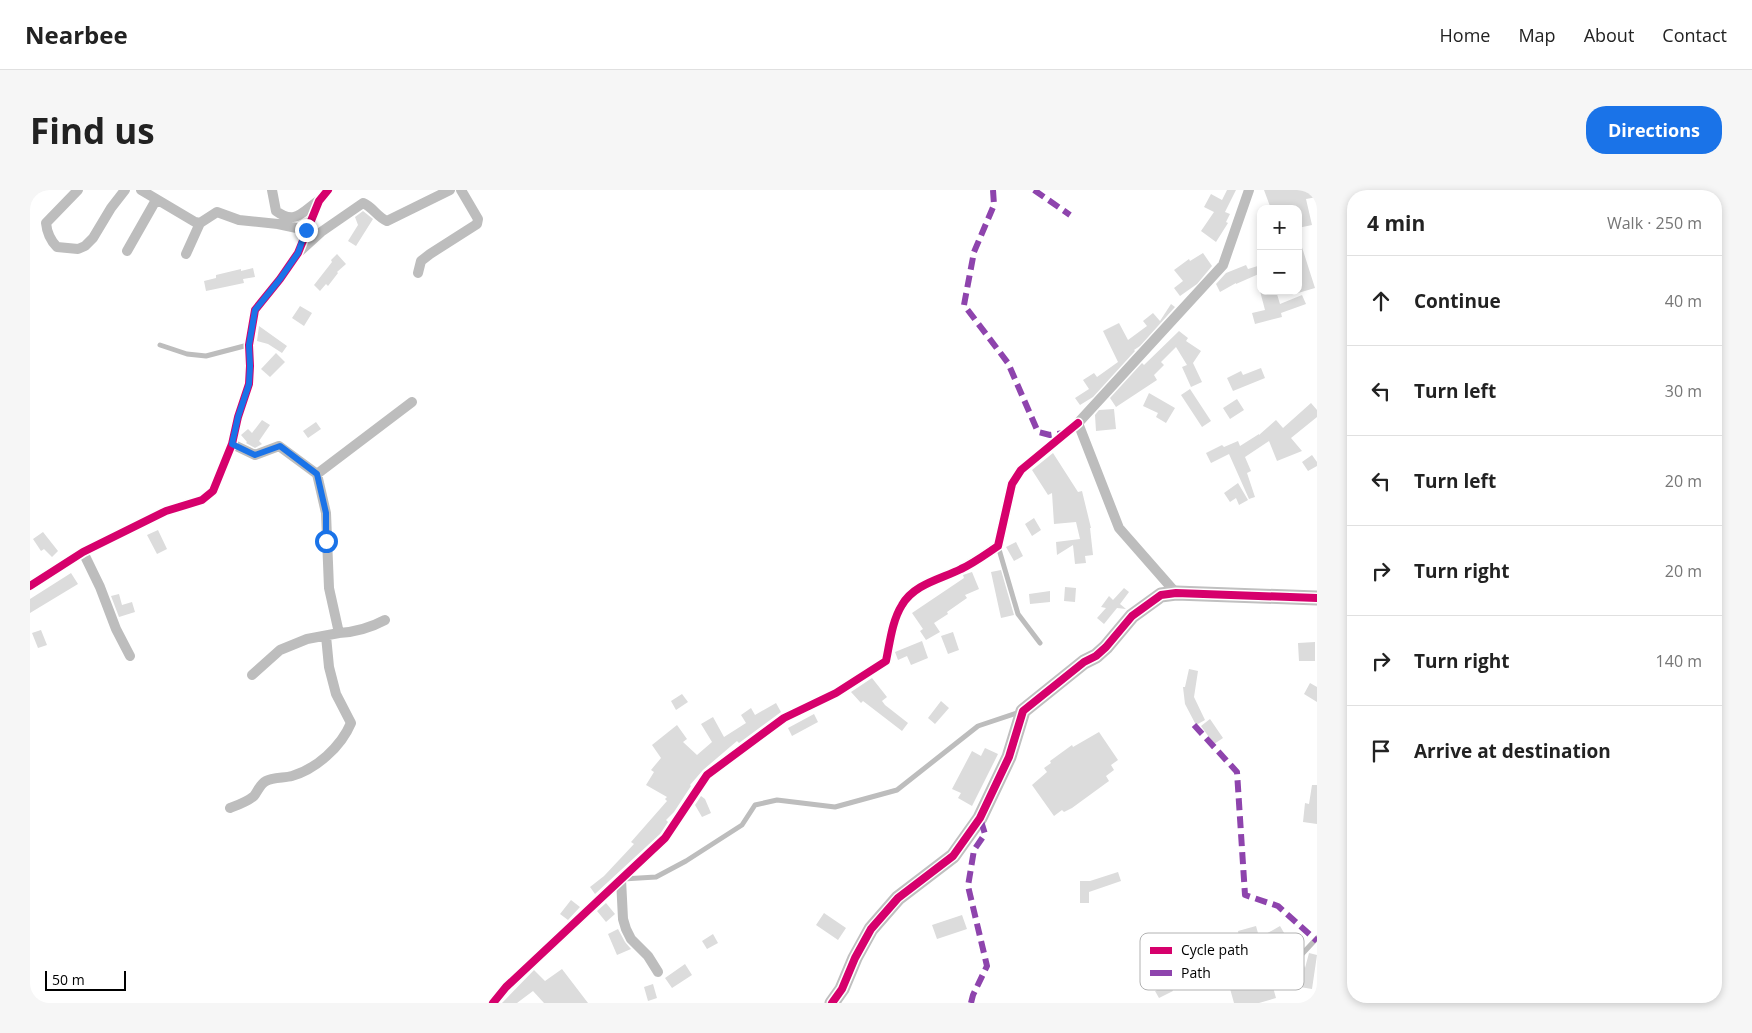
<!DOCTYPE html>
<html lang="en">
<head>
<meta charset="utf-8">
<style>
  body { margin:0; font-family:"Open Sans",sans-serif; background:#f6f6f6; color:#222 }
  .controls { position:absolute; right:15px; top:15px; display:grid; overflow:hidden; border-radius:10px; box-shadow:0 2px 8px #0003 }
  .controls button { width:45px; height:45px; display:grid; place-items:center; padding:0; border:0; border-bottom:1px solid #e0e0e0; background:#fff; color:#222; font:25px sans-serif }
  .scale { position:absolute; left:15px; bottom:12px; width:81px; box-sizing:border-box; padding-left:5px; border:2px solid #000; border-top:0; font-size:14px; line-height:18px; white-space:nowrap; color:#000; -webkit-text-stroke:4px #fff; paint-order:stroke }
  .stop { position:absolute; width:15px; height:15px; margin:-11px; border:4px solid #1a73e8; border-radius:50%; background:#fff }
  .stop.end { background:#1a73e8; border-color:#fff; box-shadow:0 1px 5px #0008 }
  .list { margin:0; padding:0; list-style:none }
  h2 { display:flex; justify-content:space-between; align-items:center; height:65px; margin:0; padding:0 20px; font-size:21px }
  h2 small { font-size:16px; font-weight:400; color:#767676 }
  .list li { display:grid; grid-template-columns:32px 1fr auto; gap:15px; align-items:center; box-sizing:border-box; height:90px; padding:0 20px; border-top:1px solid #e0e0e0 }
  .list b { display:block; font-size:19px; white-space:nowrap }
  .list em { font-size:16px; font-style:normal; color:#767676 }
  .icon { flex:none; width:28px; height:28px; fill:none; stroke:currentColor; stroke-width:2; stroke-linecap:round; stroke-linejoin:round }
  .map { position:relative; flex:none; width:1287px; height:813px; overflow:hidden; border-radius:20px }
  header { display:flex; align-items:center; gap:30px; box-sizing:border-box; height:70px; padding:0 25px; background:#fff; border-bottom:1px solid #e0e0e0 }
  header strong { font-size:24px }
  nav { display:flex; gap:28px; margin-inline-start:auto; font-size:18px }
  .intro { display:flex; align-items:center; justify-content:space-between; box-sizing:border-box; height:120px; padding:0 30px }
  h1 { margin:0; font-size:35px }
  .button { padding:12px 22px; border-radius:20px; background:#1a73e8; color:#fff; font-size:18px; font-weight:700 }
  main { display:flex; gap:30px; padding:0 30px }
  aside { flex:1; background:#fff; border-radius:20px; box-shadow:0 2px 8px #0003 }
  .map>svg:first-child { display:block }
</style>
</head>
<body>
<header>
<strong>Nearbee</strong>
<nav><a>Home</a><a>Map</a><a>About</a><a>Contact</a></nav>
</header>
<div class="intro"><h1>Find us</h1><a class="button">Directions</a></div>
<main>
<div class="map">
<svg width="1287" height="813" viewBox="0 0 1287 813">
  <rect width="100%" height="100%" fill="#fff"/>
  <path fill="#dcdcdc" d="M1197,0h9l-11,22 5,2 -4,8 2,1 -12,19 -15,-11 13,-19 -10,-5 7,-13 11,6z
    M1234,0h53v7l-11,2 6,26 -14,3v-19h-27z
    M333,21l10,8 -17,27 -8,-5 10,-16 -3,-8z
    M1268,51h2l15,47 -17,5z
    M1173,63l9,13 -15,18 -17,12 -6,-8 9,-7 -9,-11 15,-11 1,2z
    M307,64l9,10 -9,8 1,1 -10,13 -2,-2 -6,7 -6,-6 18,-23 -1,-2z
    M1216,75l2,4 13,-4v8l-25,11v-1l-16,9 -4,-8 10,-11z
    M223,78l2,9 -12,2 1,4 -38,8 -2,-10 12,-3v-3l25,-6v2z
    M1230,101h16l4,13 22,-9 4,9 -25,9 1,4 -27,7 -3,-11 13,-3z
    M1141,114l4,3 -35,39 -6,4 1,1 -42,46 -13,8 -5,-7 14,-9 -6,-9 11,-7 3,4 21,-15 -15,-31 16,-8 9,17 19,-14 -4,-5 10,-8 7,8z
    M270,116l12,7 -8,13 -12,-8z
    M229,136l28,20 -5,7 -14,-9 -11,-3z
    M1149,141l9,7 -2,3 15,10 -8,12 9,19 -11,5 -9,-20 5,-2 -11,-18 -15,15 3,3 -10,10 3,5 -41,27 -6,-9 32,-35 2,2z
    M246,163l9,9 -15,15 -9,-8z
    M1231,178l4,10 -32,13 -6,-13 14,-7 2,4z
    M1160,199l21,32 -9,6 -21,-32z
    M1119,203l26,15 -9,15 -10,-6 2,-4 -15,-7z
    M1207,209l7,11 -14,9 -7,-11z
    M1281,213l6,7v7l-26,21 11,13 -25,10 -8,-20 -24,16 6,14 -4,2 8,24 -6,2 -20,-45 -18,9 -5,-10 16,-8 2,2 14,-6 2,5 19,-12v1l17,-15 7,8z
    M1084,219l2,20 -20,2 -1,-16 4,-5z
    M232,230l8,5 -11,16 3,3 -7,4 -9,-5 1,-1 -6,-7 7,-6 4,4z
    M286,232l5,7 -13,9 -5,-7z
    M1023,263l25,39 4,-1 9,37h-1l3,27 -8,1 1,7 -11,1 -2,-19 -16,10 -1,-13 24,-3 -4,-17 -22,2 -2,-31 -4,2 -16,-25z
    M1282,265l5,7v4l-9,5 -6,-9z
    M1208,293l10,17 -9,5 -3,-7 -6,4 -6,-9z
    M1004,328l7,12 -9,6 -7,-12z
    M128,340l9,19 -10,5 -10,-19z
    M13,342l15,19 -6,6 -8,-8 -3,2 -8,-12z
    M986,352l7,14 -9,5 -8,-14z
    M971,380l13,45 -13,3 -10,-46z
    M942,382l7,17 -14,6 2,3 -20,14 1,2 -14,9 6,9 -14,8 -6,-9 3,-2 -11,-16 52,-35 -1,-3z
    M41,383l7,11 -48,29v-14z
    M1035,397l11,1 -1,14 -11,-1z
    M1094,398l5,4 -9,12 6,5 -9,-1 -13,16 -7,-6 9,-10 -5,-1 8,-11 4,4z
    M1020,401v11l-20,2 -1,-10z
    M89,404l3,11 10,-3 3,10 -16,5 -8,-21z
    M11,440l6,15 -9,3 -6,-15z
    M923,442l6,18 -11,4 -7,-18z
    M892,451l6,17 -17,7 -4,-9 -9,4 -3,-8z
    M1285,452v19h-16l-1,-18z
    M1159,479l9,2 -4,26 11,23 -9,5 -11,-21 -2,-17h2z
    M842,488l15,19 -5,4 3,4 23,18 -6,8 -39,-30 -2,2 -10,-11z
    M1280,493l7,4v15l-13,-8z
    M652,504l6,8 -12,8 -5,-9z
    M911,511l8,7 -14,16 -7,-6z
    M746,513l5,9 -42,31 -2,-2 -34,29 -13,15 1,1 -17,26 -8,8 2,2 -8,12 -65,60 -5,-7 14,-11 30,-32 -3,-2 36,-41 -2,-2 2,-2 -21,-12 8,-13 -3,-2 10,-12 -9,-13 25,-20 10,14 -4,3 14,13 15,-13 -11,-18 12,-7 11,20 22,-14 -5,-8 10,-7 4,7z
    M784,524l4,8 -26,14 -4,-8z
    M1180,529l13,19 -9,6 -13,-18z
    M1069,542l19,28 -7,5 3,5 -8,6 3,5 -37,27 -8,4 -2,-2 -8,6 -22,-31 15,-13 -3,-4 7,-5 -1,-2 22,-16 1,2z
    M955,558l13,6 -26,52 -14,-8 3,-5 -9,-4 20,-38 9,5z
    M1282,595h5v39l-14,-2 2,-19 4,1z
    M671,606l4,3 6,14 -9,4 -7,-12z
    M1088,682l3,9 -32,11v11h-9v-22h10z
    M541,710l9,7 -12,13 -8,-6z
    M576,713l9,11 -9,8 -9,-11z
    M794,723l22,15 -8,12 -22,-15z
    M932,725l5,14 -30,10 -5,-14z
    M1226,736l20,72 -17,5h-25l-17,-61 22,-6 -1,-5z
    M1250,736l16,27 -15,10 -17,-28z
    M588,739l7,13 6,7 -14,6 -9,-21z
    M683,744l5,9 -11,6 -5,-8z
    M1279,763l8,2 -5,34 -12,-2 4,-22 1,3z
    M655,774l7,11 -20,13 -7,-10z
    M532,779l26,34h-44l-11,-12 -16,12h-15l32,-33 11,11z
    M623,794l4,14 -9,3 -4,-14z
    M1140,794l3,7 -14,7 -4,-7z"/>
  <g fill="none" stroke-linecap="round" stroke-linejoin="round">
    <path stroke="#bdbdbd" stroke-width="5" d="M130,155l27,9 19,2 42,-11
      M968,356l20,68 22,29
      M593,689l33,-2 30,-16 56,-36 13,-20 22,-5 58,7 62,-17 81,-64 42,-14
      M1247,791l40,-43"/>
    <path stroke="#bdbdbd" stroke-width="10" d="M48,0l-32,33c1,10 4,17 11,24l21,2 7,-3 8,-8 18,-30 14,-18
      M111,0l54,32 5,1 17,-11 22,8 39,4 28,6
      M242,0l4,21c19,14 25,2 42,-10
      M97,61l29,-51
      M269,62l22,-20 42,-29c10,4 14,14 24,18l63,-31
      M156,64l14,-31
      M388,83l3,-12 9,-7 47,-30 1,-5 -17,-29
      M202,254l23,11 24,-9 38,28
      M53,362l17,35 16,42 14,27
      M0,396l53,-34 83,-41 36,-11 11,-9 19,-47 6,-27 11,-33 1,-18 -1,-21 6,-35 25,-31 18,-26 21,-52 9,-11
      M1146,403l-57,-65 -41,-105 145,-158 26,-75
      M309,443c17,-1 31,-5 46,-13
      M222,485l28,-25 27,-11 32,-6 -10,-45 -3,-75 -9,-39 95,-72
      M200,618c8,-3 17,-6 24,-12 4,-5 6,-12 12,-15 6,-4 19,-3 26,-5 24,-7 49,-29 59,-53l-15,-29 -7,-27 -3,-31
      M591,689l2,40 3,10 5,10 17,17 10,16
      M463,813l13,-16 159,-149 42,-63 77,-57 52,-25 50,-32c4,-19 6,-40 16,-56 12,-21 39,-26 59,-36 13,-6 25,-15 37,-23l14,-62 9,-14 57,-47"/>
    <path stroke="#c0c0c0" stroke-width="15" d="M802,813l10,-14 13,-31 16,-29 27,-31 55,-42 27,-38 29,-61 14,-46 61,-49 12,-6 10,-9 26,-31 29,-21 15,-2 141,5"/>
    <path stroke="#8e44ad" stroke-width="6" stroke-dasharray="12 6" stroke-linecap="butt" d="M963,0l1,15 -20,47 -10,53 44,58 30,69 12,3 13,-2
      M1004,0l36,25
      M1164,535l43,47 8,123 33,11 39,35
      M1287,807v2
      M941,813l2,-8 14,-29 -19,-80 6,-36 11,-16 -5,-16"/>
    <g stroke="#fff" stroke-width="11">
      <path id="cycleway" d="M0,396l53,-34 83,-41 36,-11 11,-9 19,-47 6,-27 11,-33 1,-18 -1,-21 6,-35 25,-31 18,-26 21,-52 9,-11
        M463,813l13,-16 159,-149 42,-63 77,-57 52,-25 50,-32c4,-19 6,-40 16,-56 12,-21 39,-26 59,-36 13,-6 25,-15 37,-23l14,-62 9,-14 57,-47
        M802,813l10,-14 13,-31 16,-29 27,-31 55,-42 27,-38 29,-61 14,-46 61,-49 12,-6 10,-9 26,-31 29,-21 15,-2 141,5"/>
    </g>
    <use href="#cycleway" stroke="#d6006c" stroke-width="8"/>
  </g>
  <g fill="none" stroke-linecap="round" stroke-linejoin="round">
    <path stroke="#1a73e8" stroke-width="6" d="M276,40l-8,23 -18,26 -25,31 -6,35 1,21 -1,18 -11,33 -6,27 23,11 25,-9 37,28 9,39v28"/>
  </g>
  <rect x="1110" y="743" width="164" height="57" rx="8" fill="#fff" stroke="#b2b2b2" stroke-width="1"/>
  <rect x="1120" y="757" width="22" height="7" fill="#d6006c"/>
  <rect x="1120" y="780" width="22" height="6" fill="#8e44ad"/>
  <g font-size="14" fill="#000">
    <text x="1151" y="765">Cycle path</text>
    <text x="1151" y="788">Path</text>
  </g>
</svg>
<div class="controls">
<button>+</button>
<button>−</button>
</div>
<div class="scale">50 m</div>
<div class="stop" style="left:296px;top:351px"></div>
<div class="stop end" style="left:276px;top:40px"></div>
</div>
<aside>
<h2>4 min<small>Walk · 250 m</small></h2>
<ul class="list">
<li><svg class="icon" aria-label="ahead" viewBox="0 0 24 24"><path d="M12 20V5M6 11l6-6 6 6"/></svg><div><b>Continue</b></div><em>40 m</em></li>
<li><svg class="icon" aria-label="left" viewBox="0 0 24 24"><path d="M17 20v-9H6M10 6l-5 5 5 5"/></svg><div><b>Turn left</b></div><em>30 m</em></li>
<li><svg class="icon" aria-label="left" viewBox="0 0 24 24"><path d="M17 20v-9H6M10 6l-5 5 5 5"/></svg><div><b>Turn left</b></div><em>20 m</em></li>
<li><svg class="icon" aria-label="right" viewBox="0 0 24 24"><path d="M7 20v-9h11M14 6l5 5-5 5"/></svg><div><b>Turn right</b></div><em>20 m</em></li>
<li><svg class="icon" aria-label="right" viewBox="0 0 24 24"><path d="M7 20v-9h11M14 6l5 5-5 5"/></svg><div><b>Turn right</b></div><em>140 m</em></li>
<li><svg class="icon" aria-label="arrive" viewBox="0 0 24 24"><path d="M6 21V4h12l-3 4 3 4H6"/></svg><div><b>Arrive at destination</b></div></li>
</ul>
</aside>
</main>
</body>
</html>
